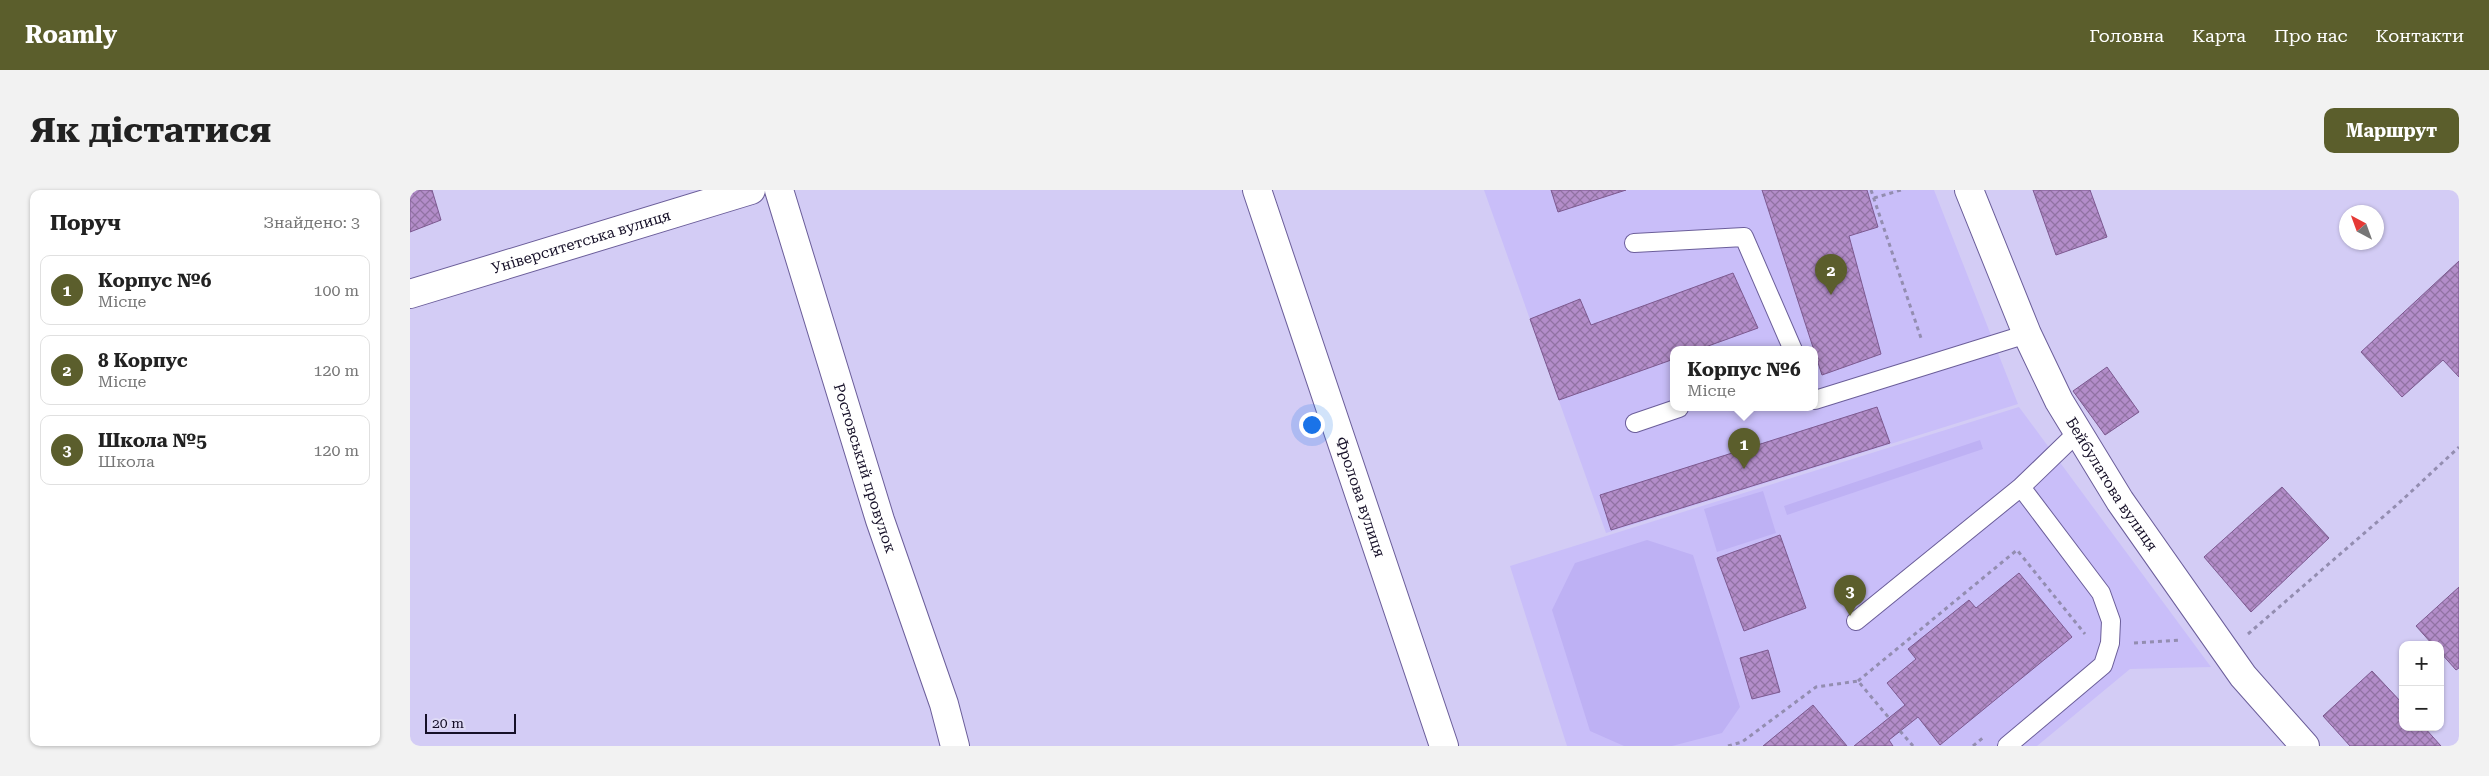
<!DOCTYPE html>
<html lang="uk">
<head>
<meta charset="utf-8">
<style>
  body { margin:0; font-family:"Roboto Serif",serif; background:#f2f2f2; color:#222 }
  .controls { position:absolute; right:15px; bottom:15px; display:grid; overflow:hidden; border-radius:10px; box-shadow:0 1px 4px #0004 }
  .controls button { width:45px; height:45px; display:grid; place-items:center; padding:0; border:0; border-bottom:1px solid #e0e0e0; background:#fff; color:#222; font:25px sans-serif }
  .compass { position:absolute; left:1929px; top:15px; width:45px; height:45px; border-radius:50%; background:#fff; box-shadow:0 1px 4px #0004; rotate:319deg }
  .scale { position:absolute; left:15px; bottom:12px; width:91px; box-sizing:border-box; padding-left:5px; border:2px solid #161028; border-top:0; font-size:14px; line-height:18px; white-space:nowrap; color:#161028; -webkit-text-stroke:4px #dfdbf6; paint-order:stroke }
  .you { position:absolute; left:901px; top:234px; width:18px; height:18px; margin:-12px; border:4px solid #fff; border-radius:50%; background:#1a73e8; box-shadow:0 0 0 8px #1a73e833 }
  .badge { display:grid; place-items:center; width:32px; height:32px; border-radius:50%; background:#5b5e2c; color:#fff; font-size:16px; font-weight:700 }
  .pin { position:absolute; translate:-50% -41px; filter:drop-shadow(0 1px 2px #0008) }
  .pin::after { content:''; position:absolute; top:26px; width:18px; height:15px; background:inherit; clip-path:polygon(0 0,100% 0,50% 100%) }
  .popup { position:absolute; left:1260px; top:156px; width:148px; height:65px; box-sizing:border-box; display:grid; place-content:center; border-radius:10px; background:#fff; filter:drop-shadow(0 1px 4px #0005); font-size:16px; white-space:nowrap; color:#767676 }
  .popup b { font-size:19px; color:#222 }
  .popup::after { content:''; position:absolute; left:50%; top:100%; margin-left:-10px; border:10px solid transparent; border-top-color:#fff }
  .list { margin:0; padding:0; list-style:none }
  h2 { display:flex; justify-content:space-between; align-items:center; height:65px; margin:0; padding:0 20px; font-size:21px }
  h2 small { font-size:16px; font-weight:400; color:#767676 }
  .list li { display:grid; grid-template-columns:32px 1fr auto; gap:15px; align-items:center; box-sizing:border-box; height:70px; margin:0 10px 10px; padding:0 10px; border:1px solid #e0e0e0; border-radius:10px }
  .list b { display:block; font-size:19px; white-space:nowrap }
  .list p { margin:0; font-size:16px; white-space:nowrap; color:#767676 }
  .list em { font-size:16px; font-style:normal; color:#767676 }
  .map { position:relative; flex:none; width:2049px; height:556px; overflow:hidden; border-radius:10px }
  header { display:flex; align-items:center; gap:30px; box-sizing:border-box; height:70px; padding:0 25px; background:#5b5e2c; color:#fff }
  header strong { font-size:24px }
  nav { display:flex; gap:28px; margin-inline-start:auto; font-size:18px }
  .intro { display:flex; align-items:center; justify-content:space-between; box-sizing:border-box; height:120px; padding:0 30px }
  h1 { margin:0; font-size:35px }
  .button { padding:12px 22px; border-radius:10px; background:#5b5e2c; color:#fff; font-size:18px; font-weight:700 }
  main { display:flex; gap:30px; padding:0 30px }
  aside { flex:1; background:#fff; border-radius:10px; box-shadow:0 1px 4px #0004 }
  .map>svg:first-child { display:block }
</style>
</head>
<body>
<header>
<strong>Roamly</strong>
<nav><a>Головна</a><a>Карта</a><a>Про нас</a><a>Контакти</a></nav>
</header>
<div class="intro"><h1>Як дістатися</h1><a class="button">Маршрут</a></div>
<main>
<aside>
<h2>Поруч<small>Знайдено: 3</small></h2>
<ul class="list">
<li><span class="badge">1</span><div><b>Корпус №6</b><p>Місце</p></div><em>100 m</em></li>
<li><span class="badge">2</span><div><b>8 Корпус</b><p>Місце</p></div><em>120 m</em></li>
<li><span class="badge">3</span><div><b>Школа №5</b><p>Школа</p></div><em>120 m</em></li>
</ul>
</aside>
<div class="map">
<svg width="2049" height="556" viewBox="0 0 2049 556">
  <defs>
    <pattern id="building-cross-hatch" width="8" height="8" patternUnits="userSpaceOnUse" patternTransform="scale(1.25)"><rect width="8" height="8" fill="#b38dc9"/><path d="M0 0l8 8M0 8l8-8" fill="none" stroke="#9172a3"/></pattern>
  </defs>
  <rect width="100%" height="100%" fill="#d3ccf5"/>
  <path fill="#c9bef9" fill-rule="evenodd" d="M1074,0h450l84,214 -412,129zM1264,160h140v58h-140z
    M1609,217l192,260 -81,2 -93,77h-470l-57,-180z"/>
  <path fill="#beb1f4" d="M1570,250l3,9 -196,66 -3,-9z
    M1353,301l13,42 -59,19 -13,-43z
    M1237,350l46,15 47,152 -18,26 -50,13h-48l-34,-15 -38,-121 23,-47z"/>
  <path fill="url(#building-cross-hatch)" stroke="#7c5990" d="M0,0h22l9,30 -31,12z
    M1141,0h75l-68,22z
    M1352,0h105l11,37 -29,9 32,118 -59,21z
    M1623,0h57l17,47 -51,18z
    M2049,71v116l-16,-17 -41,37 -41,-45z
    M1323,83l25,55 -61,22h-23v9l-115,41 -29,-81 50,-20 11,26z
    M1697,177l32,45 -34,23 -32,-44z
    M1467,217l13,36 -279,87 -11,-35z
    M1872,297l47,51 -78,74 -47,-55z
    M1370,345l26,73 -62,23 -27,-73z
    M1609,383l53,64 -132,108 -22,-28 -29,23 4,6h-39l51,-41 -18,-22 29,-24 -8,-10 61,-49 7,8z
    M2049,397v81l-3,2 -16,-18v-7h-7l-17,-19z
    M1358,460l12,42 -28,7 -12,-41z
    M1962,481l31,33v23h21l17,19h-91l-27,-30z
    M1403,515l34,41h-84z"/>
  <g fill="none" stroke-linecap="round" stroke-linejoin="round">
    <g stroke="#6b5e9a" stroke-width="20">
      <path id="service" d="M1224,53l110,-6 49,113
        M1404,208l1,2 212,-66
        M1225,233l44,-15
        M1611,297l57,-55
        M1446,431l165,-134 80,106 10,28 -1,22 -7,22 -96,81"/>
    </g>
    <g stroke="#6b5e9a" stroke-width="30">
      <g id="minor">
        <path id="s1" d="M369,0l101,330 64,184 11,42"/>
        <path id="s2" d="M847,0l187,556"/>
        <path id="s3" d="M1559,0l58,144 32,67 61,100 123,175 62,70"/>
        <path id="s4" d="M0,104l341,-104"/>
      </g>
    </g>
    <path stroke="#938db0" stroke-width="3" stroke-dasharray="4 4" stroke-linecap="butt" d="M1461,0l51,151
      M1464,8l27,-8
      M1838,444l151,-131 60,-56
      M1724,453l46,-3
      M1448,491l159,-131 68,84
      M1490,541l13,15
      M1318,556l14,-4 74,-55 42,-6 31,37
      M1563,556l12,-10"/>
    <use href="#service" stroke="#fff" stroke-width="18"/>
    <use href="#minor" stroke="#fff" stroke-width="28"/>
  </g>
  <g text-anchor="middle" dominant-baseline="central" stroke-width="4" stroke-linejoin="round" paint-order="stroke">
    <g font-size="15" fill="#161028" stroke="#dfdbf6">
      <text stroke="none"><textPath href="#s4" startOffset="179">Університетська вулиця</textPath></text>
      <text stroke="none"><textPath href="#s1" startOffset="291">Ростовський провулок</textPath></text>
      <text stroke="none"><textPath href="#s3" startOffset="328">Бейбулатова вулиця</textPath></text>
      <text stroke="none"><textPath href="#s2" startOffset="324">Фролова вулиця</textPath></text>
    </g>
  </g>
</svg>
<div class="controls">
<button>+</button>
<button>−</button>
</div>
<svg class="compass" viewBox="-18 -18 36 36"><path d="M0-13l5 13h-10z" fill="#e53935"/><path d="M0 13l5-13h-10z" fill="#767676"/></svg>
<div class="scale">20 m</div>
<div class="you"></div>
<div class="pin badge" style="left:1334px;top:279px">1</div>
<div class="popup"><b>Корпус №6</b>Місце</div>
<div class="pin badge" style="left:1421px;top:105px">2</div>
<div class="pin badge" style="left:1440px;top:426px">3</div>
</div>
</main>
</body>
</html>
